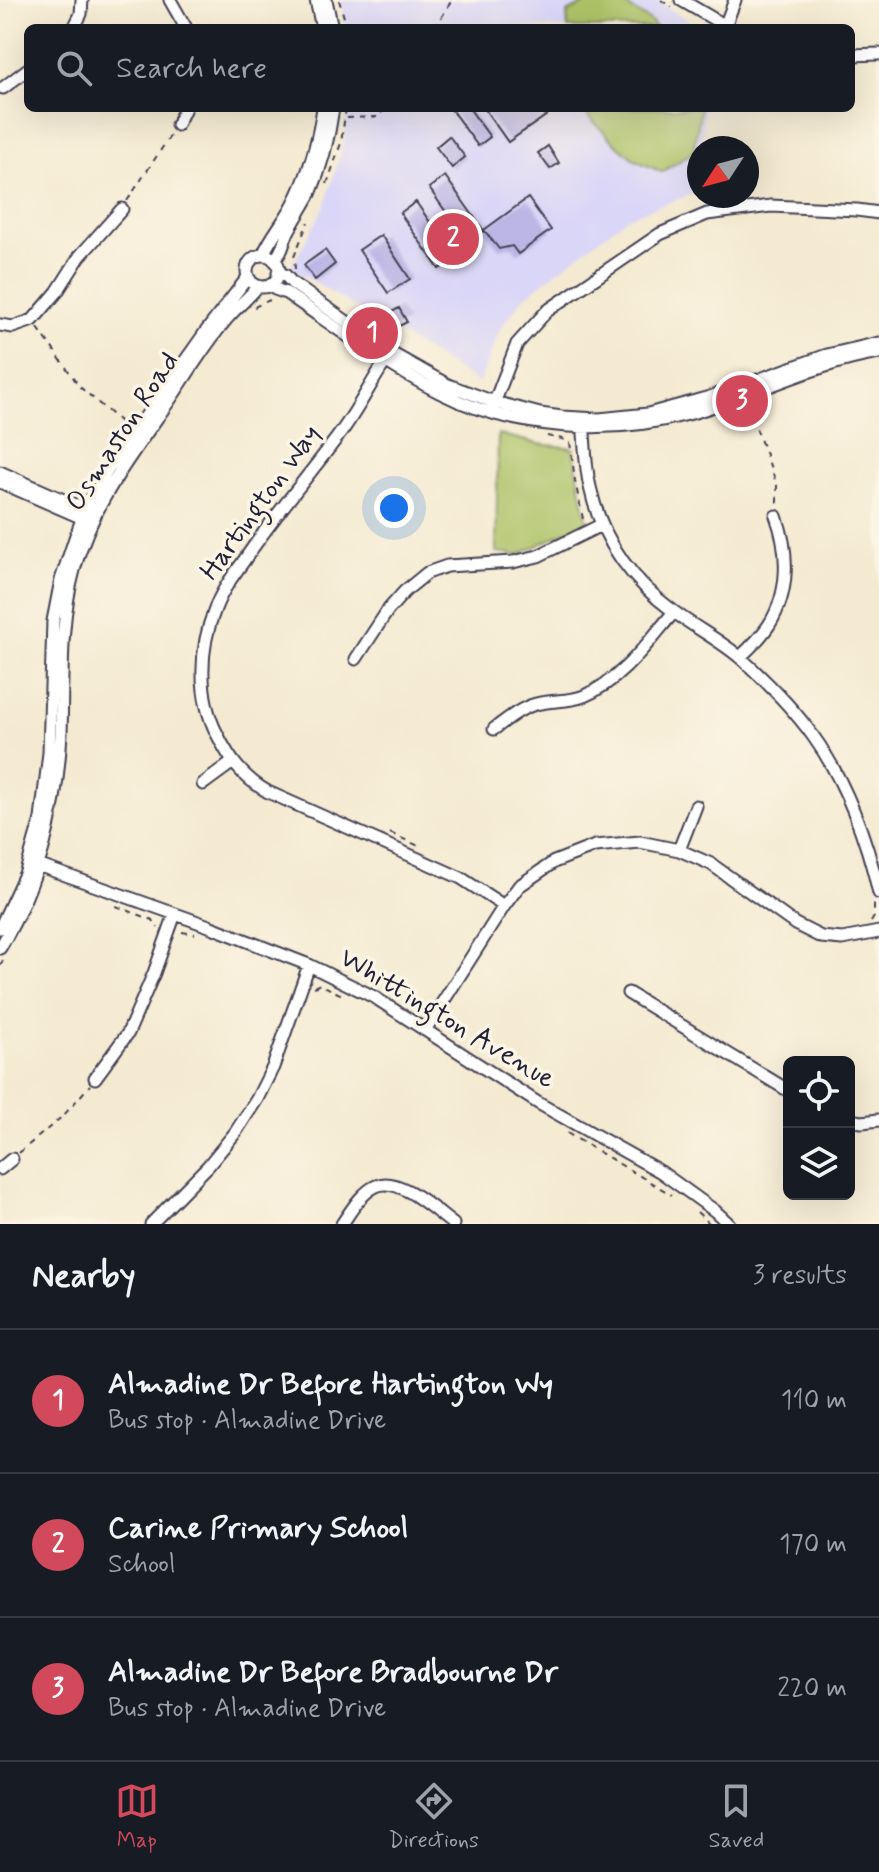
<!DOCTYPE html>
<html lang="en">
<head>
<meta charset="utf-8">
<style>
  body { margin:0; font-family:Mynerve,sans-serif; background:#20242c; color:#f1f3f6 }
  .controls { position:absolute; right:24px; bottom:24px; display:grid; overflow:hidden; border-radius:12px; box-shadow:0 8px 32px #0002 }
  .controls button { width:72px; height:72px; display:grid; place-items:center; padding:0; border:0; border-bottom:2px solid #363941; background:#171b24; color:#f1f3f6; font:40px sans-serif }
  .compass { position:absolute; left:687px; top:136px; width:72px; height:72px; border-radius:50%; background:#171b24; box-shadow:0 8px 32px #0002; rotate:234deg }
  .you { position:absolute; left:394px; top:508px; width:28px; height:28px; margin:-20px; border:6px solid #fff; border-radius:50%; background:#1a73e8; box-shadow:0 0 0 12px #1a73e833 }
  .badge { display:grid; place-items:center; width:52px; height:52px; border-radius:50%; background:#d1495b; color:#fff; font-size:26px; font-weight:700 }
  .pin { position:absolute; translate:-50% -50%; border:4px solid #fff; box-shadow:0 2px 8px #0006 }
  .list { margin:0; padding:0; list-style:none }
  h2 { display:flex; justify-content:space-between; align-items:center; height:104px; margin:0; padding:0 32px; font-size:34px }
  h2 small { font-size:26px; font-weight:400; color:#9ea1a6 }
  .list li { display:grid; grid-template-columns:52px 1fr auto; gap:24px; align-items:center; box-sizing:border-box; height:144px; padding:0 32px; border-top:2px solid #363941 }
  .list b { display:block; font-size:30px; white-space:nowrap }
  .list p { margin:0; font-size:26px; white-space:nowrap; color:#9ea1a6 }
  .list em { font-size:26px; font-style:normal; color:#9ea1a6 }
  .icon { flex:none; width:44px; height:44px; fill:none; stroke:currentColor; stroke-width:2; stroke-linecap:round; stroke-linejoin:round }
  .map { position:relative; flex:none; width:879px; height:1224px; overflow:hidden }
  .search { position:absolute; background:#171b24; box-shadow:0 8px 32px #0002; left:24px; right:24px; top:24px; height:88px; display:flex; align-items:center; gap:20px; box-sizing:border-box; padding:0 28px; border-radius:12px; color:#9ea1a6; font-size:30px }
  .sheet { height:536px; background:#171b24 }
  nav { display:flex; justify-content:space-around; align-items:center; box-sizing:border-box; height:112px; border-top:2px solid #363941; background:#171b24; font-size:22px; color:#9ea1a6 }
  nav a { display:grid; justify-items:center; gap:4px }
  nav .on { color:#d1495b }
  .map>svg:first-child { display:block }
</style>
</head>
<body>
<div class="map">
<svg width="879" height="1224" viewBox="0 0 879 1224">
  <rect width="100%" height="100%" fill="#fcf5e5"/>
  <filter id="ink" filterUnits="userSpaceOnUse"><feTurbulence type="fractalNoise" baseFrequency=".0125" numOctaves="2"/><feDisplacementMap in="SourceGraphic" scale="16" xChannelSelector="R" yChannelSelector="G"/><feConvolveMatrix kernelMatrix="1 2 1 2 8 2 1 2 1" color-interpolation-filters="sRGB"/></filter>
  <filter id="wash" filterUnits="userSpaceOnUse"><feTurbulence type="fractalNoise" baseFrequency=".006" numOctaves="4" result="noise"/><feDisplacementMap in="SourceGraphic" scale="32" xChannelSelector="R" yChannelSelector="G"/><feGaussianBlur stdDeviation="1.8" result="paint"/><feColorMatrix in="noise" values="0 0 0 0 0 0 0 0 0 0 0 0 0 0 0 0 0 1.4 0 .05"/><feComposite in="paint" operator="in"/></filter>
  <g filter="url(#wash)">
    <rect width="100%" height="100%" fill="#f4ead1"/>
    <path fill="#dad6f7" d="M341,0h314l46,28h-356z
      M347,108h358l-3,40h-3l-1,44 -70,25 -104,80 -25,34 -20,52 -188,-115 34,-63 20,-67z"/>
    <path fill="#acc165" stroke="#677250" stroke-width="2" d="M593,0h24l32,20 8,8h-89l-1,-15z
      M580,108h121l-8,44 -31,20 -27,-12 -21,-18z
      M498,434l41,10 34,4 11,59 4,14 -70,34 -22,-3z"/>
    <g id="blocks">
      <path fill="#bcb6e5" d="M450,108h19l21,29 -12,9z
        M490,108h51l6,7 -39,27 -22,-31z
        M449,136l16,21 -13,11 -16,-21z
        M548,146l11,17 -9,6 -12,-16z
        M445,176l39,55 -16,12 -39,-55z
        M528,198l23,32 -33,24 -6,-8 -13,3 -15,-19z
        M416,202l39,56 -16,11 -39,-56z
        M381,235l29,44 -22,14 -29,-43z
        M325,250l10,14 -20,16 -11,-15z
        M399,308l8,14 -12,6 -11,-11z"/>
    </g>
  </g>
  <g filter="url(#ink)">
    <use href="#blocks" fill-opacity="0" stroke="#424052" stroke-width="2"/>
    <g fill="none" stroke-linecap="round" stroke-linejoin="round">
      <g stroke="#424052" stroke-width="15">
        <path id="minor" d="M170,0l16,28
          M316,0l6,28
          M326,0l6,28
          M681,0l48,28
          M725,26l10,-26
          M74,28l7,-14 1,-14
          M851,55l28,-1
          M3,88l25,-19
          M177,125l8,-17
          M263,255c7,-17 21,-33 30,-50 16,-30 25,-63 30,-97
          M247 271a16 16 0 1 1 32 0a16 16 0 1 1-32 0Z
          M274,260c9,-7 9,-18 14,-28 7,-13 15,-25 22,-38 12,-28 19,-57 23,-86
          M278,273l7,2 7,8 99,70 57,32 46,17 46,12 22,3 37,2 49,-5 62,-17 117,-42 52,-12
          M271,284l4,5 11,4c50,34 99,72 153,99 74,38 170,44 249,22 65,-18 124,-50 191,-61
          M0,325l13,2 20,-7 24,-28 23,-36 42,-47
          M391,353c-19,27 -33,57 -52,82 -32,43 -67,83 -96,127 -11,15 -22,30 -28,47 -16,39 -17,88 2,125 13,26 25,43 51,58l193,86 43,28
          M493,406l24,-62 30,-33 113,-77 47,-20 64,-8 86,4 22,3
          M583,420c2,22 2,46 7,67 11,51 41,93 83,124 22,17 49,30 70,49 25,23 50,48 70,76 32,44 54,104 66,157
          M0,472l91,40
          M0,482l87,38
          M740,657c11,-10 21,-20 29,-32 21,-33 20,-74 7,-109
          M356,659l32,-49 17,-19 22,-18 20,-7 66,-4 25,-6 63,-31
          M494,729c12,-9 26,-21 42,-25 16,-4 33,-2 48,-8 38,-16 64,-54 90,-84
          M203,784l30,-22
          M679,850l17,-44
          M29,862l180,64 100,39 65,32 164,106 123,69 54,39 14,13
          M0,928l26,-56 15,-53 8,-66 4,-132 8,-41 14,-42 11,-29 21,-38 100,-141 41,-53
          M0,948c40,-67 57,-137 61,-215 2,-56 -2,-108 13,-163 17,-64 57,-115 95,-169 18,-26 35,-55 56,-80 10,-13 23,-22 33,-35
          M628,993l161,98
          M425,1030l79,-124 15,-20 35,-24 41,-16 45,-4 39,8 32,14 84,60 26,13 21,2 37,-7
          M95,1078l33,-45 26,-60 21,-59
          M849,1120l13,2 17,-2
          M0,1169l12,-10
          M151,1224l57,-58 27,-33 22,-34 16,-32 36,-102
          M342,1224c9,-13 19,-31 34,-38 23,-11 59,25 77,38"/>
      </g>
      <path stroke="#424052" stroke-width="2" stroke-dasharray="6 6" stroke-linecap="butt" d="M339,0l8,28
        M661,0l11,7
        M435,28l17,-28
        M347,118l31,-1 7,-9
        M327,184l14,-41 5,-35
        M127,201l45,-68
        M295,269l-1,-12 14,-35
        M254,307l16,-7
        M38,328l42,59 46,40
        M748,406l29,79v18
        M547,436l15,3 8,3 5,39 8,38
        M390,833l31,14
        M116,906l37,14 5,8
        M871,922l3,-5v-12l5,2
        M182,932l13,2
        M0,965l4,-6
        M314,987l6,-3 24,12
        M567,1133l105,62
        M19,1153l45,-38 26,-30
        M697,1212l13,12"/>
      <use href="#minor" stroke="#fff" stroke-width="11"/>
    </g>
  </g>
  <g text-anchor="middle" dominant-baseline="central" stroke-width="7" stroke-linejoin="round" paint-order="stroke">
    <g font-size="28" fill="#22223b" stroke="#fcf5e5">
      <text transform="translate(123 432) rotate(-57)">Osmaston Road</text>
      <text transform="translate(261 503) rotate(-54)">Hartington Way</text>
      <text transform="translate(447 1019) rotate(31)">Whittington Avenue</text>
    </g>
  </g>
</svg>
<div class="controls">
<button><svg class="icon" aria-label="locate" viewBox="0 0 24 24"><circle cx="12" cy="12" r="6"/><path d="M12 2v4M12 18v4M2 12h4M18 12h4"/></svg></button>
<button><svg class="icon" aria-label="layers" viewBox="0 0 24 24"><path d="M12 4l9 5-9 5-9-5zM3 14l9 5 9-5"/></svg></button>
</div>
<svg class="compass" viewBox="-18 -18 36 36"><path d="M0-13l5 13h-10z" fill="#e53935"/><path d="M0 13l5-13h-10z" fill="#9ea1a6"/></svg>
<div class="you"></div>
<div class="pin badge" style="left:372px;top:333px">1</div>
<div class="pin badge" style="left:453px;top:239px">2</div>
<div class="pin badge" style="left:742px;top:401px">3</div>
<div class="search"><svg class="icon" aria-label="search" viewBox="0 0 24 24"><circle cx="10" cy="10" r="6"/><path d="M15 15l6 6"/></svg>Search here</div>
</div>
<section class="sheet">
<h2>Nearby<small>3 results</small></h2>
<ul class="list">
<li><span class="badge">1</span><div><b>Almadine Dr Before Hartington Wy</b><p>Bus stop · Almadine Drive</p></div><em>110 m</em></li>
<li><span class="badge">2</span><div><b>Carine Primary School</b><p>School</p></div><em>170 m</em></li>
<li><span class="badge">3</span><div><b>Almadine Dr Before Bradbourne Dr</b><p>Bus stop · Almadine Drive</p></div><em>220 m</em></li>
</ul>
</section>
<nav>
<a class="on"><svg class="icon" aria-label="map" viewBox="0 0 24 24"><path d="M3 6l6-2 6 2 6-2v14l-6 2-6-2-6 2zM9 4v14M15 6v14"/></svg>Map</a>
<a><svg class="icon" aria-label="directions" viewBox="0 0 24 24"><path d="M12 3l9 9-9 9-9-9zM9 14v-3h6M13 9l2 2-2 2"/></svg>Directions</a>
<a><svg class="icon" aria-label="saved" viewBox="0 0 24 24"><path d="M7 4h10v16l-5-4-5 4z"/></svg>Saved</a>
</nav>
</body>
</html>
